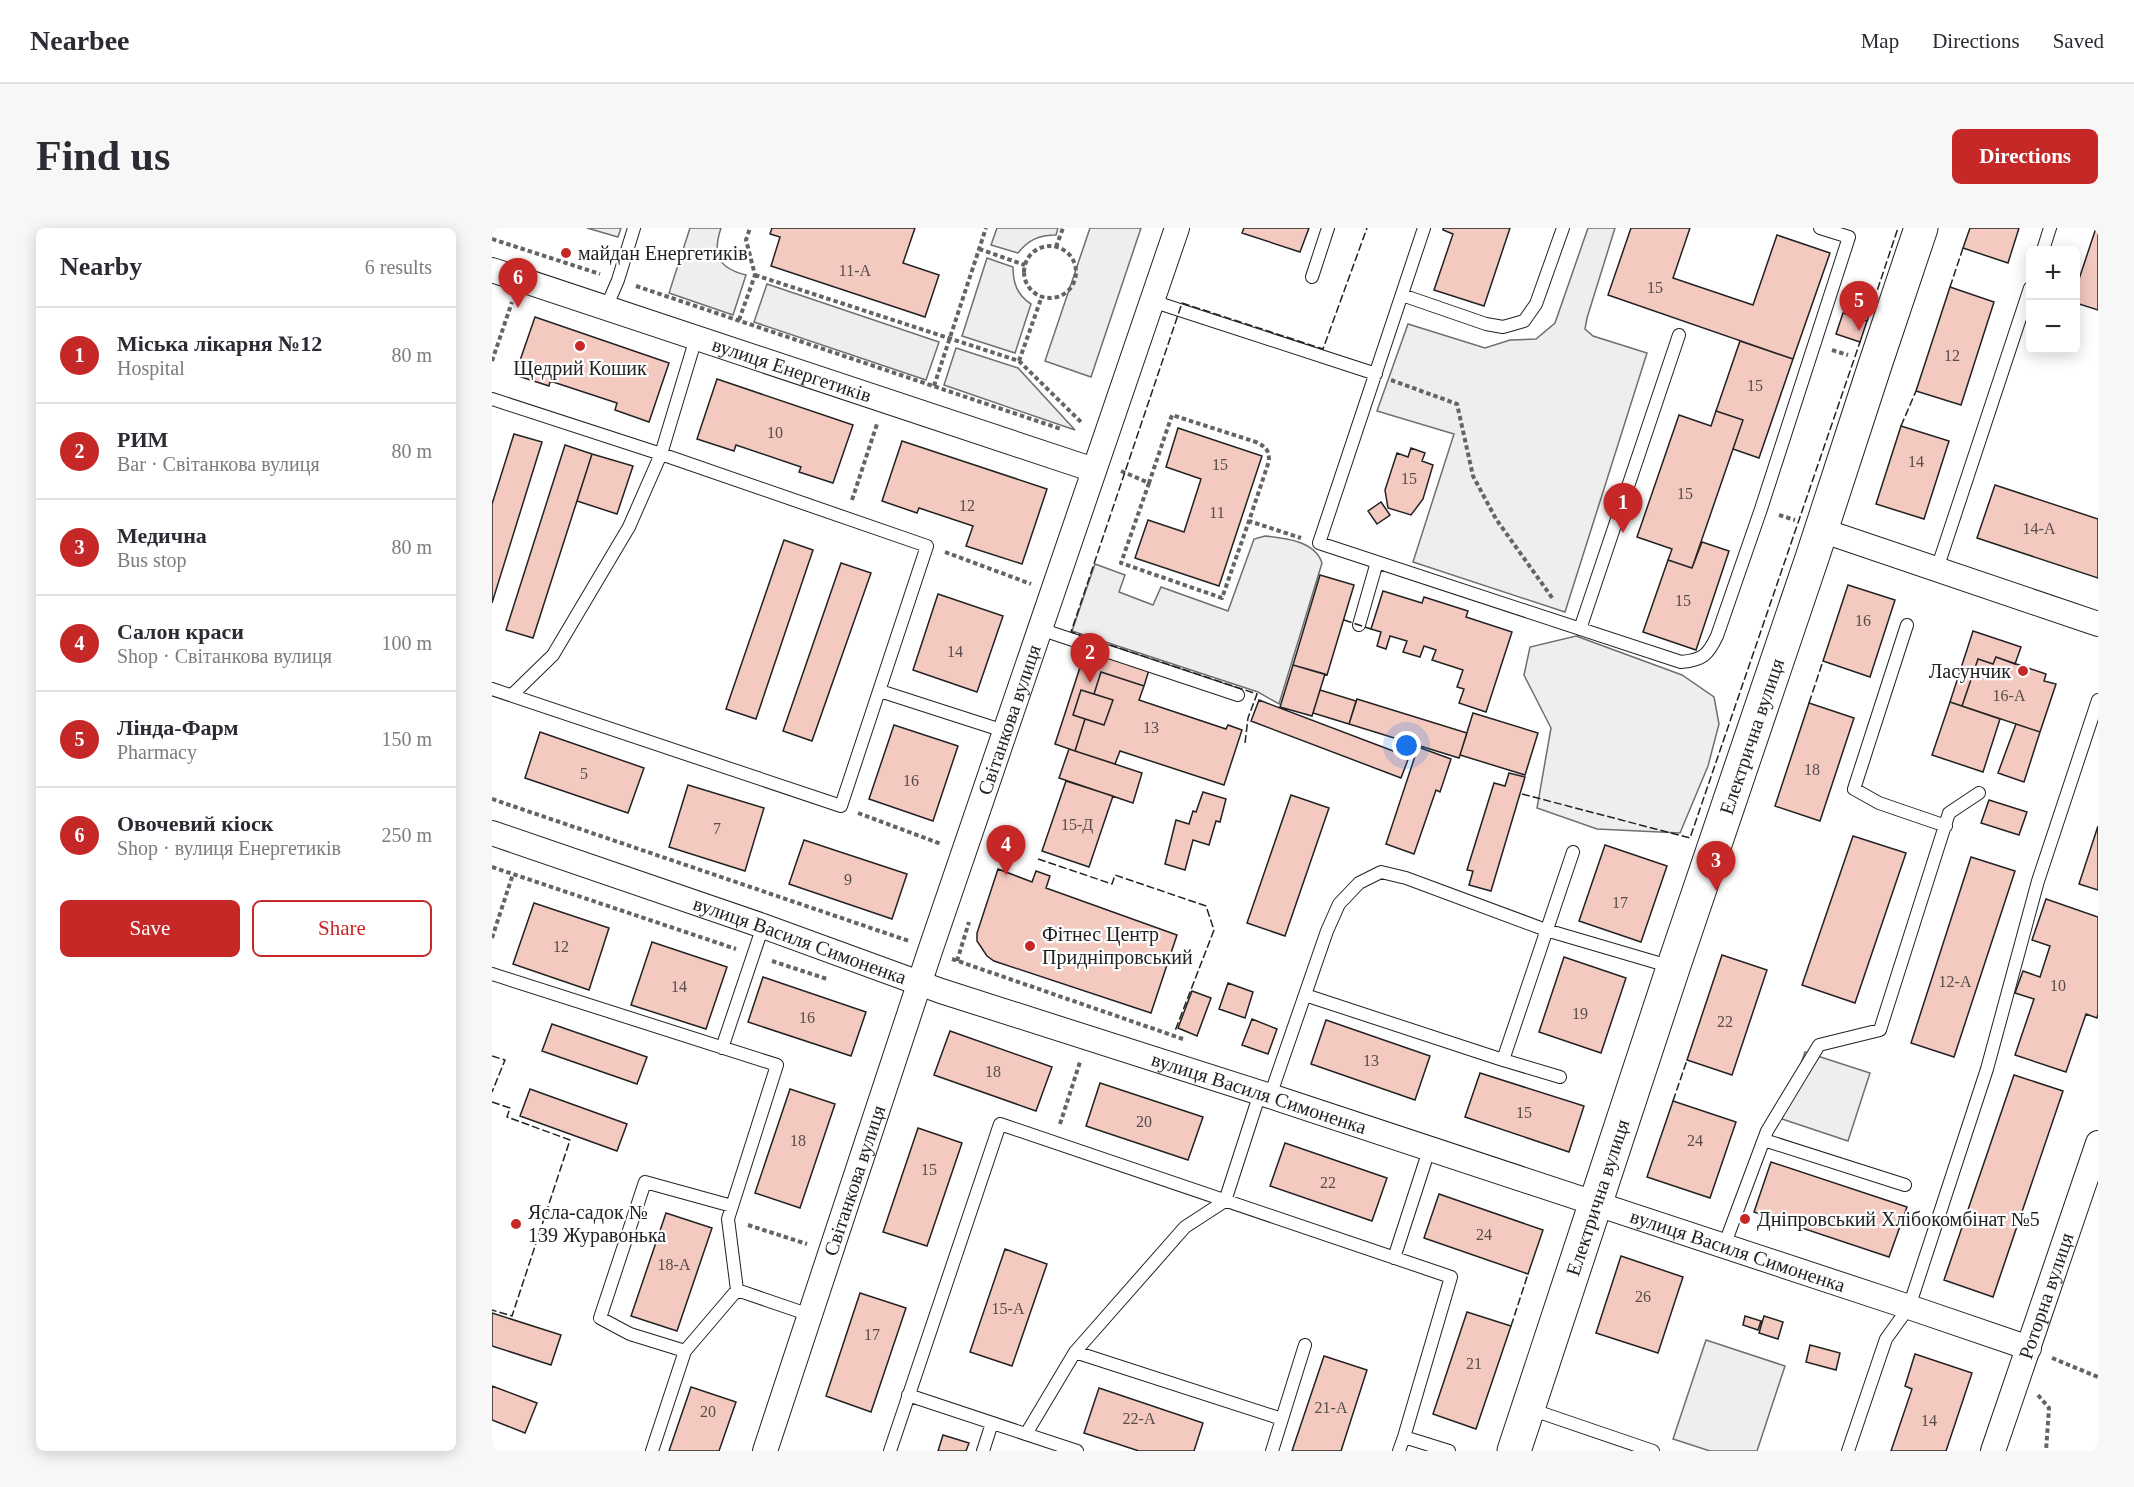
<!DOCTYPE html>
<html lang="en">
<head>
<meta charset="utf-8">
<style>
  body { margin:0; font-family:Georgia,serif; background:#f7f7f7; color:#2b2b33 }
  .controls { position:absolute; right:18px; top:18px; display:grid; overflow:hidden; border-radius:9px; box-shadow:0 3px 15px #0003 }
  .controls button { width:54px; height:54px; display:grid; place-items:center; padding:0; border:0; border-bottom:2px solid #e1e1e2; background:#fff; color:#2b2b33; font:30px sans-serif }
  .you { position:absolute; left:915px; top:518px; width:21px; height:21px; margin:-15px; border:4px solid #fff; border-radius:50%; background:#1a73e8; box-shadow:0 0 0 9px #1a73e833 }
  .badge { display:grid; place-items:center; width:39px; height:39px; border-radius:50%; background:#c62828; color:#fff; font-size:20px; font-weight:700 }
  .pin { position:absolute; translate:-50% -50px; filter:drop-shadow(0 2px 3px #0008) }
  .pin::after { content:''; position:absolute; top:32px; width:21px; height:18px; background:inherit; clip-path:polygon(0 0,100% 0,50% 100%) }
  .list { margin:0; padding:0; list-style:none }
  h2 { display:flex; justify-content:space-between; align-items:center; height:78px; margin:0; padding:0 24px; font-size:26px }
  h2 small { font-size:20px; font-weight:400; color:#7c7c81 }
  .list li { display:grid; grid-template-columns:39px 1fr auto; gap:18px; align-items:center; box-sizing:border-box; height:96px; padding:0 24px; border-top:2px solid #e1e1e2 }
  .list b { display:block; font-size:22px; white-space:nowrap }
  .list p { margin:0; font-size:20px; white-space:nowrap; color:#7c7c81 }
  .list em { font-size:20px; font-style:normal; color:#7c7c81 }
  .actions { display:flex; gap:12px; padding:18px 24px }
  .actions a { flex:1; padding:14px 0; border:2px solid #c62828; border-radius:9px; text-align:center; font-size:21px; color:#c62828 }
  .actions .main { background:#c62828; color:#fff }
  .map { position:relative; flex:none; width:1606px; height:1223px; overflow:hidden; border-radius:9px }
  header { display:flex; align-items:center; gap:36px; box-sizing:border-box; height:84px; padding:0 30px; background:#fff; border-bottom:2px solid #e1e1e2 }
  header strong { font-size:28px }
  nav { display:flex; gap:33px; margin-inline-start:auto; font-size:21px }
  .intro { display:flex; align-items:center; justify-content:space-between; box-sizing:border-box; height:144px; padding:0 36px }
  h1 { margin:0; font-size:42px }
  .button { padding:15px 27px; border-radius:9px; background:#c62828; color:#fff; font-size:21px; font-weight:700 }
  main { display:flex; gap:36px; padding:0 36px }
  aside { flex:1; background:#fff; border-radius:9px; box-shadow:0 3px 15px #0003 }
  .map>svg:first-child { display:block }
</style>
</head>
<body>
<header>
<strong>Nearbee</strong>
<nav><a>Map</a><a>Directions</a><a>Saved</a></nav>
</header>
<div class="intro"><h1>Find us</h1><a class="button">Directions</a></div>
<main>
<aside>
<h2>Nearby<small>6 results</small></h2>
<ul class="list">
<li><span class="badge">1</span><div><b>Міська лікарня №12</b><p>Hospital</p></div><em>80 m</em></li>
<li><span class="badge">2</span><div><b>РИМ</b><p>Bar · Світанкова вулиця</p></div><em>80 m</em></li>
<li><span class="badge">3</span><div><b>Медична</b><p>Bus stop</p></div><em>80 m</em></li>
<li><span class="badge">4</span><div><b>Салон краси</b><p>Shop · Світанкова вулиця</p></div><em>100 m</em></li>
<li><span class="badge">5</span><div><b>Лінда-Фарм</b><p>Pharmacy</p></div><em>150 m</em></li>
<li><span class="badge">6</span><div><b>Овочевий кіоск</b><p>Shop · вулиця Енергетиків</p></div><em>250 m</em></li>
</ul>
<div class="actions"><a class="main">Save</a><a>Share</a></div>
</aside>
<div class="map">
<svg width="1606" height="1223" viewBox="0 0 1606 1223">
  <rect width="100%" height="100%" fill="#fff"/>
  <path fill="#eee" stroke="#6f6f6f" stroke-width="1.5" d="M95,0h34l-3,9z
    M198,0h31c-9,27 -3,40 25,47l-13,40 -64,-22z
    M505,0h61l-2,7c-17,0 -28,5 -38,18l-27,-8z
    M598,0h51l-50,149 -46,-16z
    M1096,0h27l-28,90 -2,11 8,7 54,17 -82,259 -152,-50 41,-128 -77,-23 31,-87 77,24 25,-8 26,-1 19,-16z
    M495,30l26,9c0,16 4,28 18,37l-16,49 -53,-17z
    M275,56l172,58 -13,38 -172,-58z
    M464,120l62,20 57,62 -131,-45z
    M773,308c20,2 50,5 57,27l-43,141 -21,-12 -186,-61 23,-67 30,11 -6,17 34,13 8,-18 67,24 26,-72z
    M1084,408l106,39 32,22 5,27 -11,42 -28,67 -83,-4 -60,-21 14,-80 -27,-53 6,-28z
    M1313,824l65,21 -22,68 -66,-22z
    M1214,1112l79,26 -28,85h-47l-37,-12z"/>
  <path fill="#f3c9c0" stroke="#222" stroke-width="1.5" d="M280,0h143l-12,35 36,12 -14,42 -154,-51 9,-29 -10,-3z
    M752,0h65l-9,24 -58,-19z
    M951,0h67l-26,78 -50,-16 19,-56 -10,-4z
    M1139,0h59l-17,50 80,27 24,-70 53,18 -37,106 -185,-64z
    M1478,0h49l-11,35 -45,-15z
    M1604,0h2v82l-22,-7v-15z
    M1458,59l44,15 -33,103 -45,-14z
    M1351,85l24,8 -7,21 -24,-8z
    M43,89l134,46 -20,59 -34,-12 2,-7 -67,-22 -1,5 -34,-11z
    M1248,113l53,18 -34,99 -26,-9 10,-29 -27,-9z
    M225,151l136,46 -20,58 -34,-11 2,-5 -65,-22 -2,6 -37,-12z
    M1224,183l27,9 -51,148 -24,-8 4,-11 -35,-12 42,-122 32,11z
    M1409,198l48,15 -25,78 -48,-15z
    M686,200l84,28 -43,130 -84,-28 13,-38 36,12 17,-53 -35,-12z
    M22,206l28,8 -50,161v-99z
    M410,213l145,48 -25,75 -56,-18 7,-20 -54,-18 -2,5 -35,-12z
    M73,217l27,9 -59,184 -27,-8z
    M919,220l14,5 -3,8 11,4 -10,34 -12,16 -23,-7 -3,-18 12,-37 11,4z
    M100,226l41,12 -16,48 -40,-13z
    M1503,257l103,34v59l-121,-40z
    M889,274l9,13 -13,9 -9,-13z
    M292,312l29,10 -57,169 -30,-10z
    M1210,314l27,9 -33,99 -53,-18 25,-72 24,8z
    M349,335l30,10 -59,168 -29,-10z
    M828,347l34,10 -27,90 -34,-10z
    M1356,357l47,15 -25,77 -47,-16z
    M891,363l39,12 2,-6 44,14 -2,6 46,15 -26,80 -27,-9 5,-14 -7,-2 6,-17 -31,-10 4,-10 -12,-4 -4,11 -17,-5 4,-11 -17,-5 -4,13 -9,-3 4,-14 -10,-3z
    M446,366l65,22 -26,76 -64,-22z
    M1481,403l48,16 -6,17 -19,-7 -3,7 -15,-5 -16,47 -12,-4z
    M594,421l63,21 -5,16 -43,-14 -7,22 -13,-4 -8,25 12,4 -10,32 -20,-7z
    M1504,429l50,17 -2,7 12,3 -16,48 -78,-26 16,-47 15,5z
    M801,437l32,9 -13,42 -32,-9z
    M609,444l43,14 -5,14 87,29 2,-4 14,5 -18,55 -104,-34 -5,13 -40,-13 10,-32 19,6 9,-25 -19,-6z
    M589,462l32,10 -9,25 -31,-10z
    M828,462l36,11 -7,23 -36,-11z
    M865,471l110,34 -8,25 -110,-34z
    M767,472l150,57 -8,21 -150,-57z
    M1458,474l50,17 -17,53 -51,-17z
    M1317,475l45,15 -34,103 -45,-15z
    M981,485l65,20 -13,42 -65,-20z
    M1524,496l24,8 -16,50 -26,-9z
    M402,497l64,21 -25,75 -64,-22z
    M48,504l104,36 -16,45 -103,-35z
    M926,519l33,12 -11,33 -4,-2 -22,64 -28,-10z
    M577,521l73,24 -9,30 -74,-25z
    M1017,545l16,4 -34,114 -22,-6 4,-14 -6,-1 27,-87 11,3z
    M574,553l47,15 -24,71 -47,-16z
    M196,557l76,23 -19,63 -76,-24z
    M711,564l23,7 -6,23 -4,-1 -7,24 -16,-5 -8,30 -20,-6 11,-44 13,4 4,-13 3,1z
    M799,567l38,13 -44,128 -38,-13z
    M1497,572l38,12 -8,23 -38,-12z
    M1606,598v64l-19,-6z
    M1361,608l53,17 -51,150 -53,-18z
    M312,612l103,34 -15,45 -103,-35z
    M1113,617l62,21 -26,76 -62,-21z
    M1479,629l44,14 -61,186 -43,-14z
    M506,641l34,13 4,-11 14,5 -4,12 131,47 -26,78 -157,-52 -7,-5 -10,-15v-8z
    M1554,671l52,18v97l-1,4 -11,-4 -20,58 -51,-17 19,-56 -19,-6 8,-22 17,6 10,-31 -18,-6z
    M42,675l75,25 -20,62 -76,-26z
    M160,714l75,25 -21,62 -75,-24z
    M1230,727l45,15 -35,105 -45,-15z
    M1072,729l62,21 -25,75 -62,-21z
    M271,749l103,35 -15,44 -103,-34z
    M736,755l25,9 -8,26 -26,-9z
    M700,763l19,7 -14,38 -19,-8z
    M760,791l25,10 -9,25 -26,-9z
    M834,792l104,36 -15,44 -104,-36z
    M60,796l95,33 -10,27 -95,-33z
    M458,803l102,36 -16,44 -102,-36z
    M988,845l104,33 -15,46 -104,-35z
    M1522,847l49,16 -70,206 -49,-17z
    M608,855l103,34 -15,43 -102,-34z
    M38,861l97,35 -10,27 -97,-35z
    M298,861l45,15 -35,104 -45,-15z
    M1181,873l63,21 -26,76 -63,-21z
    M426,900l44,15 -35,103 -44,-14z
    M793,915l102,35 -15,43 -102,-35z
    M1279,934l136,45 -18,50 -135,-45z
    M947,966l104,36 -15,44 -104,-36z
    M174,985l46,15 -35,103 -46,-15z
    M513,1021l42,15 -35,102 -42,-14z
    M1129,1028l62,21 -25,76 -62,-20z
    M368,1065l46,15 -35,104 -45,-16z
    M975,1084l44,14 -35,103 -43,-15z
    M0,1085l69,22 -10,30 -59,-19z
    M1253,1088l16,5 -3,9 -15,-5z
    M1272,1088l19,6 -5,17 -19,-6z
    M1318,1117l30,8 -4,17 -30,-8z
    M1423,1126l57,19 -26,78h-55l21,-62 -7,-3z
    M832,1128l43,14 -26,81h-49z
    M0,1158l45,17 -12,30 -33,-13z
    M199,1159l45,15 -17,49h-50z
    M607,1160l104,35 -9,28h-55l-55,-18z
    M451,1207l26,8 -3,8h-28z"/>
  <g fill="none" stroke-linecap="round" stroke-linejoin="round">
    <g stroke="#222" stroke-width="14">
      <path id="lane" d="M932,0l-105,315 362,119c22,-2 27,-7 36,-26l44,-127 88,-272 -29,-9
        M1551,22l7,-22
        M820,49l16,-49
        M910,67l84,29 17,3 21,-6 12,-17 27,-76
        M660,73l224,73
        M114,80l12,-28 16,-52
        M0,171l169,55 266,92 -86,260 -349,-117
        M1445,341l93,-281
        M867,397l18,-63
        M1415,397l-53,164 25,14 67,23
        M548,401l198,66
        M1088,401l99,-294
        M388,463l124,40
        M20,467l41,-40 76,-128 32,-73 35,-116
        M0,746l285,91 -49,154 9,71 -52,61 -33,100
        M813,767l198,65 70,-208
        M230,820l41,-122
        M1011,832l57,17
        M778,868l57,-165 12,-27 20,-21 22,-11 25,6 140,52 126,37
        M1272,912l141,45
        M1232,1018l43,-115 52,-86 61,-15 69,-217 30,-20
        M902,1030l35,-108
        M245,1062l73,25
        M193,1123l-55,-17 -30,-16 45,-136 87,24
        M583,1124l207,67
        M416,1167l169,56
        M1038,1181l123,42
        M534,1206l49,-82 110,-125 40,-26 35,-108
        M398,1223l110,-327 451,153 -47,160
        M491,1223l9,-28
        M780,1223l33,-106
        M907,1223l5,-14 45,14
        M1356,1223l38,-112 23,-32 78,-238 51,-188 60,-181"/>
    </g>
    <g stroke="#222" stroke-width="26">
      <g id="street">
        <path id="s1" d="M0,42l602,200"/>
        <path d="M1329,302l277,94"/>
        <path id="s2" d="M0,605l271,93 178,65 329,105 639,211 120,41"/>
        <path id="s3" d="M273,1223l165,-500 247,-723"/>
        <path id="s4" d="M1501,1223l105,-308"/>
      </g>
    </g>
    <g stroke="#222" stroke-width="35">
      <g id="secondary">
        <path id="s5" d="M1022,1223l159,-483 139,-410 63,-193 46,-137"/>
      </g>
    </g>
    <path stroke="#646464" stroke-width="4" stroke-dasharray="4.5 3" stroke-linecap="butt" d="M0,11l108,35
      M532 44a26 26 0 1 1 52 0a26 26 0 1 1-52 0Z
      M564,19l7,-19
      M487,21l46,16
      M263,47l264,86 64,63
      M144,58l425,143
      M247,92l16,-45 -9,-35 4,-12
      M1340,122l16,5
      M0,133l20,-59
      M527,133l23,-65
      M899,152l66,24 16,72 23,43 57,80
      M442,158l52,-158
      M629,243l28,12 23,-68 84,27c10,5 13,8 13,19l-20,60 52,17
      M657,255l-28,80 101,35 27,-77
      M360,272l25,-76
      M1287,287l16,5
      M453,324l86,32
      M0,571l417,142
      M366,585l83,31
      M0,639l244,82
      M0,710l21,-64
      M460,731l231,80
      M280,733l55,18
      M465,733l12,-39
      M568,896l20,-62
      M256,997l59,19
      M1560,1130l46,19
      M1546,1167l11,13 -3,43"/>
    <use href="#lane" stroke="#fff" stroke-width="12"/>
    <use href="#street" stroke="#fff" stroke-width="24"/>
    <use href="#secondary" stroke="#fff" stroke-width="33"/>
    <path stroke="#222" stroke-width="1.5" stroke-dasharray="8 3" stroke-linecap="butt" d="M1458,59l13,-39
      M1375,93l31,-93
      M1409,198l15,-35
      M852,392l27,9
      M1317,475l14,-42
      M753,515l3,-25 9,-24 -186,-62 111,-329 141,46 44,-121
      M1030,566l168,44 170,-496
      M546,631l74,25 3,-9 91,31 8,24 -39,101
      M0,828l13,4 -13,32
      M1181,873l14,-41
      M0,874l18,6 -3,9 63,23 -58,176 -20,-6
      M1019,1098l17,-52"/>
  </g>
  <g fill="#c62828" stroke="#fff" stroke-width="2">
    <circle cx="74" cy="25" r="6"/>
    <circle cx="88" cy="118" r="6"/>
    <circle cx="1531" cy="443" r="6"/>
    <circle cx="538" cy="718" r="6"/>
    <circle cx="1253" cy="991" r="6"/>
    <circle cx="24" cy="996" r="6"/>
  </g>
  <g text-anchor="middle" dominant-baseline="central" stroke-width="4.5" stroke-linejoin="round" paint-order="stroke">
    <g font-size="16" fill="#564c4a">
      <text x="363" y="42">11-А</text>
      <text x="1163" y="59">15</text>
      <text x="1460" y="127">12</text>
      <text x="1263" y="157">15</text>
      <text x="283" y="204">10</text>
      <text x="1424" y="233">14</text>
      <text x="728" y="236">15</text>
      <text x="917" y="250">15</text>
      <text x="1193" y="265">15</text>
      <text x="475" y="277">12</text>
      <text x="725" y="284">11</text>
      <text x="1547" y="300">14-А</text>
      <text x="1191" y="372">15</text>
      <text x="1371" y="392">16</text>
      <text x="463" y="423">14</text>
      <text x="1517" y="467">16-А</text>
      <text x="659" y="499">13</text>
      <text x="1320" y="541">18</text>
      <text x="92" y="545">5</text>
      <text x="419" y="552">16</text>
      <text x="585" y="596">15-Д</text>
      <text x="225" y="600">7</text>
      <text x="356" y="651">9</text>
      <text x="1128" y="674">17</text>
      <text x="69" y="718">12</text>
      <text x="1463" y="753">12-А</text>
      <text x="1566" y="757">10</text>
      <text x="187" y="758">14</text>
      <text x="1088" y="785">19</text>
      <text x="315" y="789">16</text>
      <text x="1233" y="793">22</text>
      <text x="879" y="832">13</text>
      <text x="501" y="843">18</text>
      <text x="1032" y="884">15</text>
      <text x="652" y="893">20</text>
      <text x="306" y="912">18</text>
      <text x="1203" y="912">24</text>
      <text x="437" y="941">15</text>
      <text x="836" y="954">22</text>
      <text x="992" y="1006">24</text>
      <text x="182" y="1036">18-А</text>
      <text x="1151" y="1068">26</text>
      <text x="516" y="1080">15-А</text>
      <text x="380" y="1106">17</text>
      <text x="982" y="1135">21</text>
      <text x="839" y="1179">21-А</text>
      <text x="216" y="1183">20</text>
      <text x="647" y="1190">22-А</text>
      <text x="1437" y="1192">14</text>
    </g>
    <g font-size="20" fill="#222" stroke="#fff" text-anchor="start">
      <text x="86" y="25">майдан Енергетиків</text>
      <text x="88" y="140" text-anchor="middle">Щедрий Кошик</text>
      <text x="1519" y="443" text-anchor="end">Ласунчик</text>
      <text x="550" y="706">Фітнес Центр<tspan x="550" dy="23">Придніпровський</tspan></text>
      <text x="36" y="984">Ясла-садок №<tspan x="36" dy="23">139 Журавонька</tspan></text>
      <text x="1265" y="991">Дніпровський Хлібокомбінат №5</text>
    </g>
    <g font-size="20" fill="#222" stroke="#fff">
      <text stroke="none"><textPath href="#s1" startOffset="316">вулиця Енергетиків</textPath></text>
      <text stroke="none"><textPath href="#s3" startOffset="771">Світанкова вулиця</textPath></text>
      <text stroke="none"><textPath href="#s5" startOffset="753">Електрична вулиця</textPath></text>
      <text stroke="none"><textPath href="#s2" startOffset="326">вулиця Василя Симоненка</textPath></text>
      <text stroke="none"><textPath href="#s2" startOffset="810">вулиця Василя Симоненка</textPath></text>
      <text stroke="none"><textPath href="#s3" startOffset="285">Світанкова вулиця</textPath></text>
      <text stroke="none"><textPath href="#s5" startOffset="267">Електрична вулиця</textPath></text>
      <text stroke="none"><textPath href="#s2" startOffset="1314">вулиця Василя Симоненка</textPath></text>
      <text stroke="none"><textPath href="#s4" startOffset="164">Роторна вулиця</textPath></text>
    </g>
  </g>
</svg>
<div class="controls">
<button>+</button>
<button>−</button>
</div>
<div class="you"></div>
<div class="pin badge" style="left:1131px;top:305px">1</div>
<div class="pin badge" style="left:598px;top:455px">2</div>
<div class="pin badge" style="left:1224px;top:663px">3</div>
<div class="pin badge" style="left:514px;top:647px">4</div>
<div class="pin badge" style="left:1367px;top:103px">5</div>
<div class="pin badge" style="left:26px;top:80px">6</div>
</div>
</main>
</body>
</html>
